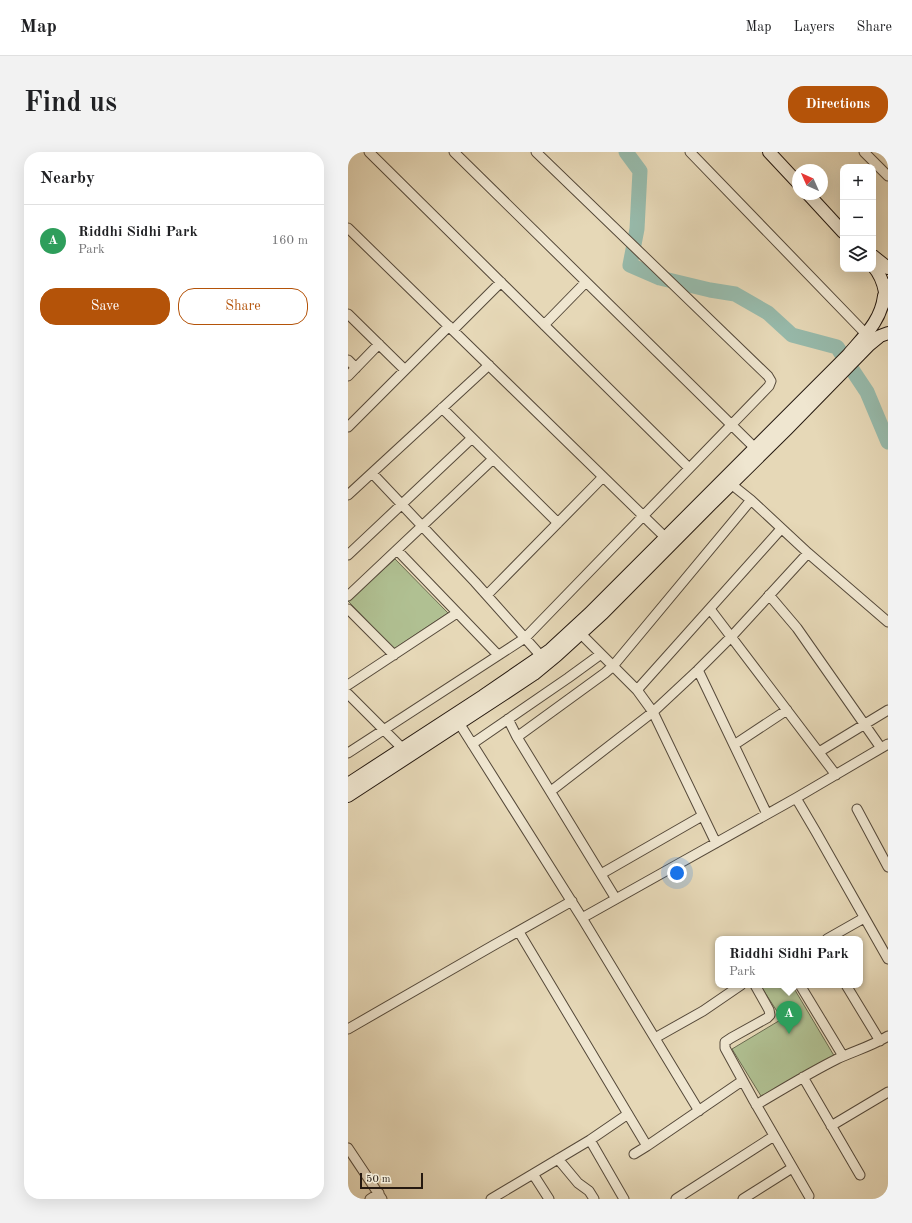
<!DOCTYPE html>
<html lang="en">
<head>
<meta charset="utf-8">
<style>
  body { margin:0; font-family:"Old Standard TT",serif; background:#f2f2f2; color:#202124 }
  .controls { position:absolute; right:12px; top:12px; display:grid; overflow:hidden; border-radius:8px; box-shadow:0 4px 16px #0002 }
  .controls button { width:36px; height:36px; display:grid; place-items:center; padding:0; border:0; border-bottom:1px solid #e0e0e0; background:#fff; color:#202124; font:20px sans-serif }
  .compass { position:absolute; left:444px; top:12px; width:36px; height:36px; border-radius:50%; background:#fff; box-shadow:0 4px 16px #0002; rotate:315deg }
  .scale { position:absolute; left:12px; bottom:10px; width:63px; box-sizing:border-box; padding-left:4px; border:2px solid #251910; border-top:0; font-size:11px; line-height:14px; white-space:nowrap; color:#251910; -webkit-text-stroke:3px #efe6d0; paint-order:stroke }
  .you { position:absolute; left:329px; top:721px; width:14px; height:14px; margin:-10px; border:3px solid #fff; border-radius:50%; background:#1a73e8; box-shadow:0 0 0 6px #1a73e833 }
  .badge { display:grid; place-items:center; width:26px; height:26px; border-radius:50%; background:#b45309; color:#fff; font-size:13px; font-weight:700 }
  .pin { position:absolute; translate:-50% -33px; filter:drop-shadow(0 1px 2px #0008) }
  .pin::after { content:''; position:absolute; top:21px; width:14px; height:12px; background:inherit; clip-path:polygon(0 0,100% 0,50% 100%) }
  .popup { position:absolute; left:367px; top:784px; width:148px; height:52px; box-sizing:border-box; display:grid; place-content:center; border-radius:8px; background:#fff; filter:drop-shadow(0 1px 3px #0005); font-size:13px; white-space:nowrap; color:#757577 }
  .popup b { font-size:15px; color:#202124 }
  .popup::after { content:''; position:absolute; left:50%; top:100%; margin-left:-8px; border:8px solid transparent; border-top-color:#fff }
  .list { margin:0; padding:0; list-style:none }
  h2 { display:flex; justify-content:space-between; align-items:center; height:52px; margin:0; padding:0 16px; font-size:17px }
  h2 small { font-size:13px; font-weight:400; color:#757577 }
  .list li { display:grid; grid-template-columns:26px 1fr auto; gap:12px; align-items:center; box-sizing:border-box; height:72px; padding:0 16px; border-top:1px solid #e0e0e0 }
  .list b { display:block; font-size:15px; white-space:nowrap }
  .list p { margin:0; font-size:13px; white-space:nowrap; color:#757577 }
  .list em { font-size:13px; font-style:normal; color:#757577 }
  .actions { display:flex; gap:8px; padding:12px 16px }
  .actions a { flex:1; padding:9px 0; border:1px solid #b45309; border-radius:16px; text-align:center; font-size:14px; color:#b45309 }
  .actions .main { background:#b45309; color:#fff }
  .icon { flex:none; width:22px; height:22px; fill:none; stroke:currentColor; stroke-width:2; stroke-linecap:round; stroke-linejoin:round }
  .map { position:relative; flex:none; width:540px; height:1047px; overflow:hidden; border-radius:16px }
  header { display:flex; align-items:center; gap:24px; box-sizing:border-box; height:56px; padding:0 20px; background:#fff; border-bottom:1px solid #e0e0e0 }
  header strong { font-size:19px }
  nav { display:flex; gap:22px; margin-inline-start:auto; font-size:14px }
  .intro { display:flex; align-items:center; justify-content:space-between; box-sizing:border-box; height:96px; padding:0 24px }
  h1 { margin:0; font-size:28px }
  .button { padding:10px 18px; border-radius:16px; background:#b45309; color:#fff; font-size:14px; font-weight:700 }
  main { display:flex; gap:24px; padding:0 24px }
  aside { flex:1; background:#fff; border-radius:16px; box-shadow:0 4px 16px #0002 }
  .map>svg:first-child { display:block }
</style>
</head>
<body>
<header>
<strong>Map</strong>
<nav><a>Map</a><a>Layers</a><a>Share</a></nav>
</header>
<div class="intro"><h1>Find us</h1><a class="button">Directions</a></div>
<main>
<aside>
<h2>Nearby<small></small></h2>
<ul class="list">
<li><span class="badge" style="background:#2e9e5b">A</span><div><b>Riddhi Sidhi Park</b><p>Park</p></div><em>160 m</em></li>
</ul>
<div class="actions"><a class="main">Save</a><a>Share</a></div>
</aside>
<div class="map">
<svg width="540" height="1047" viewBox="0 0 540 1047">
  <rect width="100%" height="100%" fill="#e6d8b7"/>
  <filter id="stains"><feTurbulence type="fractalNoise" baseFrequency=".005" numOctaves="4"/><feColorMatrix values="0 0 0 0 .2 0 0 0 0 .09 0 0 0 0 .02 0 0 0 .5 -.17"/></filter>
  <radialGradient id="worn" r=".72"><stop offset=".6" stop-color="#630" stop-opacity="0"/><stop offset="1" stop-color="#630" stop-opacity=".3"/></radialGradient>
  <path fill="#b0c092" stroke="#6a6c51" d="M47,407l53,54 -54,36 -46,-48z
    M412,833h32l44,74 -75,37 -29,-47 50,-30z"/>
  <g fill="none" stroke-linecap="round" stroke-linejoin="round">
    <path stroke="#97baab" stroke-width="15" d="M278,0l14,19 -3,58 -7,36 30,13 50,12 25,4 33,19 24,22 45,12 30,45 21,50"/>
    <g stroke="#55493a" stroke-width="11">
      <path id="street" d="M21,0l320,316
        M106,0l301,296
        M342,0l176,182
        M516,0l24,24
        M0,76l321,313
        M0,162l57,56
        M196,173l42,-43
        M105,178l48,-48
        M0,208l8,8
        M0,224l31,-32
        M94,256l116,115
        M0,275l101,-101
        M24,321l103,109 66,74
        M383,332l20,16 57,53 80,69
        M0,343l141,-130
        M49,398l101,105
        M0,403l124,-117
        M139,443l116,-118
        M421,443l28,33 84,120
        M0,444l145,-137
        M0,457l46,46
        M362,457l126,166
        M233,482l56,56 16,22 63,131
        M350,518l69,144
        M0,533l109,-72
        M289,538l144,-161
        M0,542l58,58
        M160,567l9,18 99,162
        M111,571l123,195 117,193
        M169,585l88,-64 8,-7 138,-166
        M124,592l96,-66 33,-24
        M386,593l53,-35
        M471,600l69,-42
        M0,601l177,-115 244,-252 2,-5 -3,-5 -232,-224
        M203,639l102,-79 45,-42 34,-34 76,-83
        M448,646l20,34 72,127
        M509,657l31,58
        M253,722l101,-58
        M234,766l214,-120 92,-54
        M171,780l128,214
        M479,787l37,-21
        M407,833l14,25 1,5 -3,3 -36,20 -6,4v6l29,53 55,95
        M452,833l43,71
        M498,833l34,56
        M0,877l146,-84 78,-44
        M307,886l48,-27 38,-26
        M455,925l57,98
        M408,953c27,-16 53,-32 81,-46 17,-8 35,-13 51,-23
        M483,974l57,-34
        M242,988l34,59
        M0,996l34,51
        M286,1002l13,-8 95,-65
        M210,1007l20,24 11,8 5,8
        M185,1022l16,25
        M22,1047l9,-6
        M143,1047l99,-59 38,-26
        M328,1047l98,-63
        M395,1047l49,-31"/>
    </g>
    <g stroke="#251910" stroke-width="14">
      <path id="secondary" d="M421,0l29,31
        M460,42l35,38
        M525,104l15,12
        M525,114c7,8 10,15 12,26
        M536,151v-7l4,-11
        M0,632l135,-88 67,-46 39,-36 259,-259c16,-19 33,-34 36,-59
        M0,644l156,-102 30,-20 23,-19 46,-42 107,-108 77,-76 82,-84 11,-9 8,-3"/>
    </g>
    <use href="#street" stroke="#efe6d0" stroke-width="9"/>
    <use href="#secondary" stroke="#efe6d0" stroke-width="12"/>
  </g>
  <rect width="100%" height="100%" filter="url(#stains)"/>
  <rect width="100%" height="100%" fill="url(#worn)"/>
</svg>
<div class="controls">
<button>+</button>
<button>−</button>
<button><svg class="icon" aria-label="layers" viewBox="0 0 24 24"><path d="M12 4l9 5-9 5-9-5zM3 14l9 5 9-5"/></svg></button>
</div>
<svg class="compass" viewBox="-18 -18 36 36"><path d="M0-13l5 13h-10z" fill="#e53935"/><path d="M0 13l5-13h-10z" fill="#757577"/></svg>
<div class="scale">50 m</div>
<div class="you"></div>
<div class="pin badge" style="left:441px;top:882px;background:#2e9e5b">A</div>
<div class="popup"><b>Riddhi Sidhi Park</b>Park</div>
</div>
</main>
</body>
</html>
